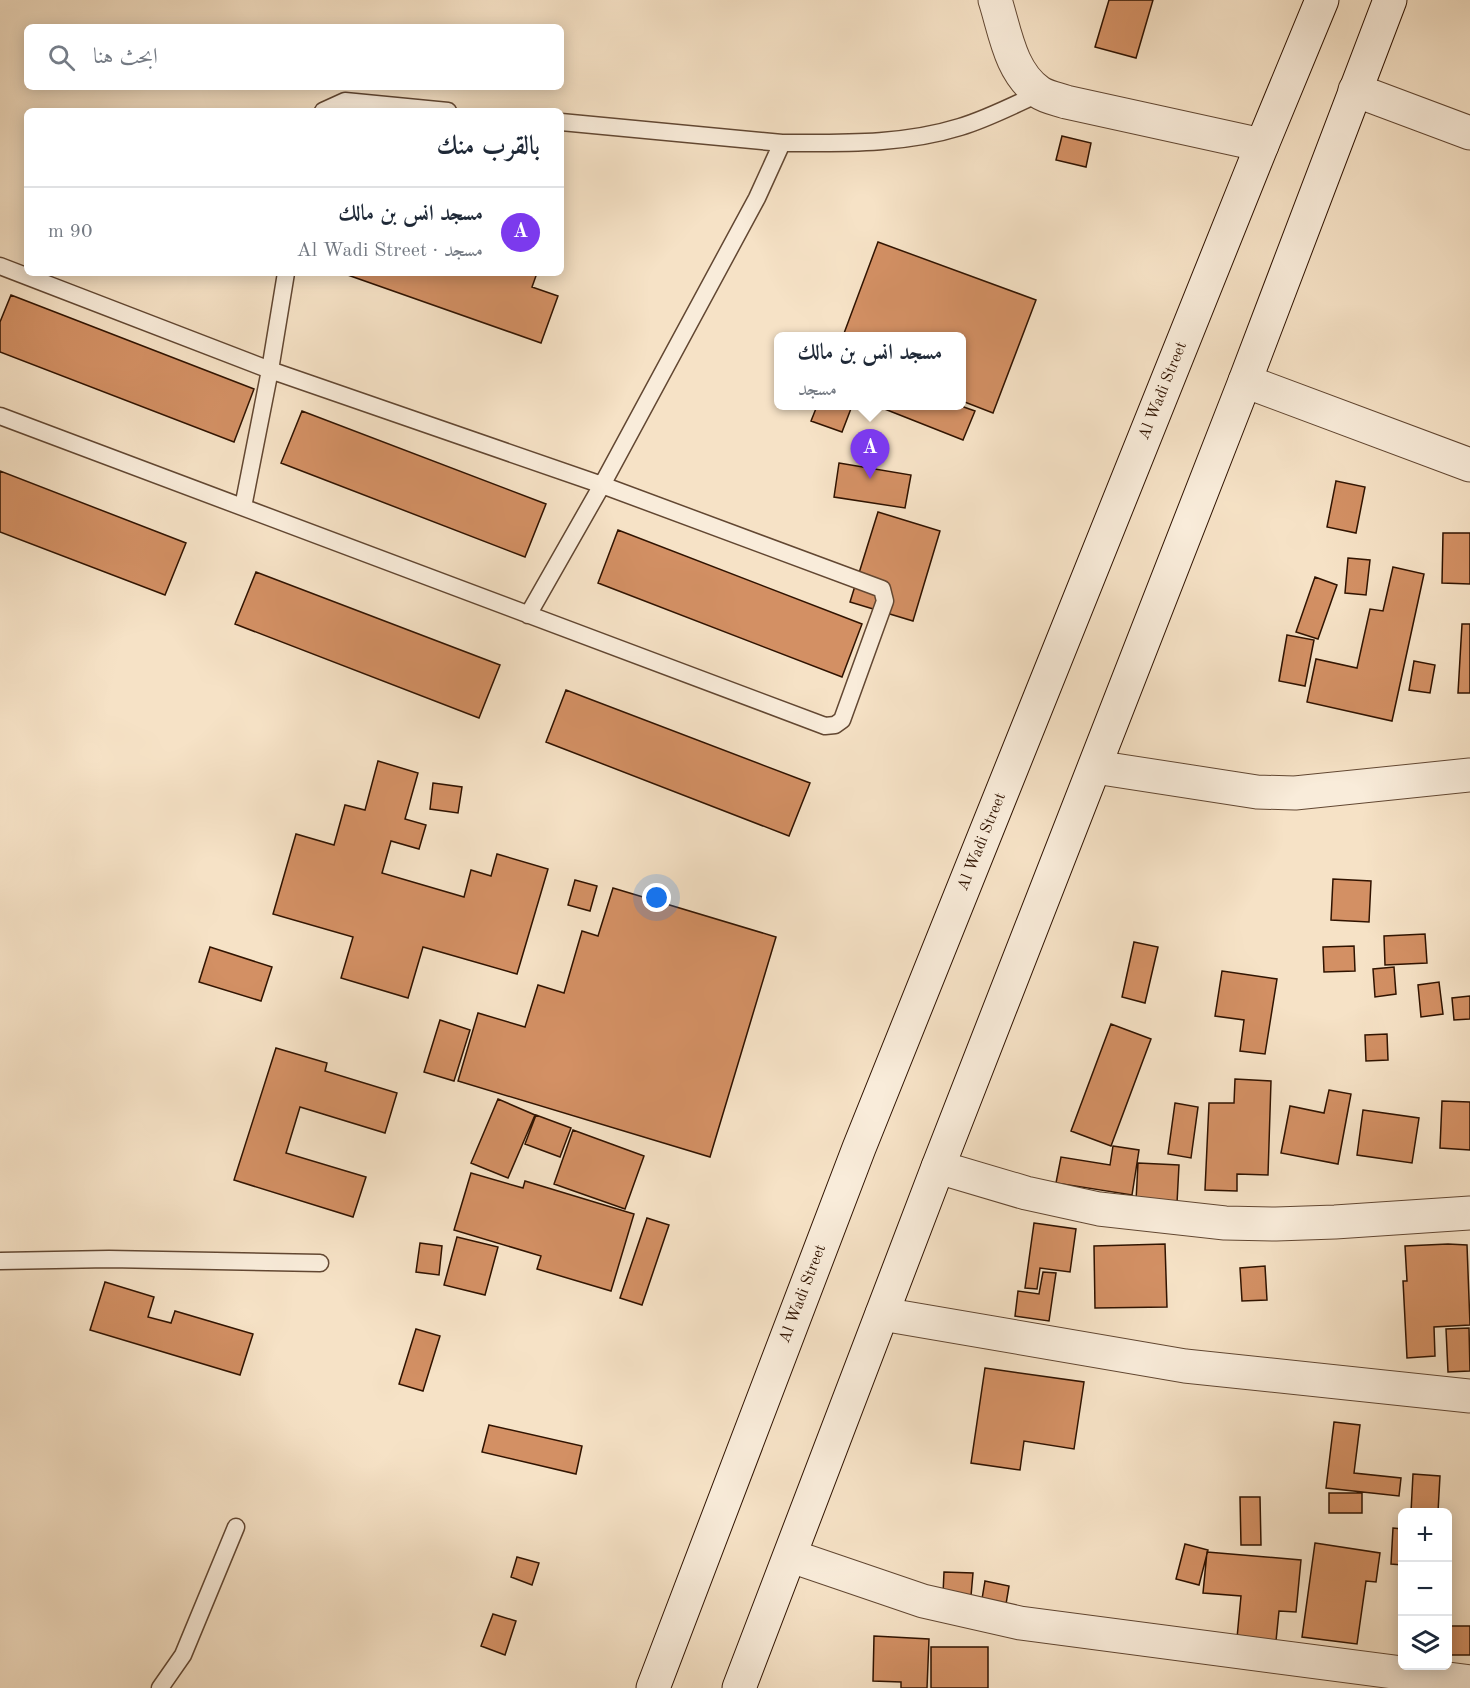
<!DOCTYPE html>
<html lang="ar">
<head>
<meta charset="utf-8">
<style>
  body { margin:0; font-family:"Old Standard TT",Amiri,serif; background:#f2f2f3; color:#1f2937; direction:rtl }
  .controls { position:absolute; right:18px; bottom:18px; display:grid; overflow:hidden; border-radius:9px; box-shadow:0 3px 15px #0003 }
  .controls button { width:54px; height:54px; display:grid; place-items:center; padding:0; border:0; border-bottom:2px solid #e0e1e3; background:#fff; color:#1f2937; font:30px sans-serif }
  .you { position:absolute; left:657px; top:898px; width:21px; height:21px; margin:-15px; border:4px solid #fff; border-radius:50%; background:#1a73e8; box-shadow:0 0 0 9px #1a73e833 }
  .badge { display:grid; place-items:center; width:39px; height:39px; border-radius:50%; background:#7c3aed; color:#fff; font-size:20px; font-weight:700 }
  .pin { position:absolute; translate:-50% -50px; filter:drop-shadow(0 2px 3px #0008) }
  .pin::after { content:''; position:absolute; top:32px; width:21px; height:18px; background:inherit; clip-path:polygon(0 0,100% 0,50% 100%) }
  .popup { position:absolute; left:774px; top:332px; width:192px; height:78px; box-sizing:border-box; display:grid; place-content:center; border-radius:9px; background:#fff; filter:drop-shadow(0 2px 4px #0005); font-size:20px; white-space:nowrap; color:#747a83 }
  .popup b { font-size:22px; color:#1f2937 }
  .popup::after { content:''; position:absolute; left:50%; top:100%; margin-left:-12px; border:12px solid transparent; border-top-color:#fff }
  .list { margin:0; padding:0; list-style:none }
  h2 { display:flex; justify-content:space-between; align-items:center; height:78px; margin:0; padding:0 24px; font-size:26px }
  h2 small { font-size:20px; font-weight:400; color:#747a83 }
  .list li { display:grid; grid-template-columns:39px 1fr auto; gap:18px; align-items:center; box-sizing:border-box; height:90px; padding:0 24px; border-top:2px solid #e0e1e3 }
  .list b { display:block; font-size:22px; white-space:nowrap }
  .list p { margin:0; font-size:20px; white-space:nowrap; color:#747a83 }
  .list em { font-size:20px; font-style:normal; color:#747a83 }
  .icon { flex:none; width:33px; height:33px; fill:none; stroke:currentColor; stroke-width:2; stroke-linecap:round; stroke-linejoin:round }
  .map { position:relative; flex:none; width:1470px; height:1688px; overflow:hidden; direction:ltr }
  .search { position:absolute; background:#fff; box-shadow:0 3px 15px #0003; left:24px; top:24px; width:540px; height:66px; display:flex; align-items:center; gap:15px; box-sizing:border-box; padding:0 21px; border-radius:9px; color:#747a83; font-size:22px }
  .panel { position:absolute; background:#fff; box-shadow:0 3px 15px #0003; left:24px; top:108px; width:540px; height:168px; border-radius:9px; direction:rtl }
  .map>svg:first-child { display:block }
</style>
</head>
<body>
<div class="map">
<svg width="1470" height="1688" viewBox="0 0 1470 1688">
  <rect width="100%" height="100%" fill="#f6e2c6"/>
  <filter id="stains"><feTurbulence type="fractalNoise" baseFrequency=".00333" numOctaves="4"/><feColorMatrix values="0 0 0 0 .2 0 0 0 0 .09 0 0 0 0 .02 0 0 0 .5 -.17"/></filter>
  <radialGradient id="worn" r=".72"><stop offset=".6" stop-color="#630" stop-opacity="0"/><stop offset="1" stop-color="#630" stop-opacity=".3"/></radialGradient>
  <path fill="#d39064" stroke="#301300" stroke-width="1.5" d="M1109,0h44l-17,58 -41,-11z
    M1062,136l29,7 -5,24 -30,-7z
    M878,242l158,58 -43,113 -31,-12v-65h-119z
    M342,273h195l-5,14 26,9 -17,47z
    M11,295l243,94 -20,53 -234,-90v-30z
    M817,406h35l-10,26 -31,-11z
    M877,406h84l14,5 -12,29z
    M302,411l244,93 -21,53 -244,-94z
    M839,463l72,12 -6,33 -71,-11z
    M0,471l186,72 -21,52 -165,-63z
    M1336,481l29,6 -9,46 -29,-6z
    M878,512l62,19 -27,90 -63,-19z
    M618,530l244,94 -20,53 -244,-94z
    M1443,533h27v51l-28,-1z
    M1348,558l22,2 -4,35 -21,-2z
    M1393,567l31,7 -32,147 -85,-19 9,-43 41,9 13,-59 13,2z
    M256,572l244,93 -21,53 -244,-94z
    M1315,577l22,8 -19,54 -22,-7z
    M1462,624h8v69h-12z
    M1287,635l27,5 -9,46 -26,-5z
    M1414,661l21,4 -5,28 -21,-3z
    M566,690l244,93 -21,53 -243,-94z
    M378,761l40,12 -13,46 21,6 -7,24 -28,-8 -9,32 82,24 7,-27 20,6 6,-22 51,15 -31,105 -94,-27 -15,51 -67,-20 12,-41 -80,-23 23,-80 38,11 11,-40 20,5z
    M433,783l29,4 -4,26 -28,-4z
    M1333,879l38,2 -2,41 -38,-2z
    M575,880l22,6 -7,25 -22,-6z
    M613,888l163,49 -66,220 -252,-76 20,-68 47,14 13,-42 26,8 18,-62 16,5z
    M1425,934l2,29 -42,2 -1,-29z
    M1134,942l24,5 -13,56 -23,-6z
    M1354,946l1,25 -31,1 -1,-25z
    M210,947l62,20 -11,34 -62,-19z
    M1394,967l2,27 -21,3 -2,-28z
    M1222,971l55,8 -12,75 -25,-3 4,-31 -29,-4z
    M1439,982l4,32 -22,3 -3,-32z
    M1470,996v23l-16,1 -2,-22z
    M440,1020l30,10 -16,51 -30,-9z
    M1111,1024l40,15 -40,107 -40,-15z
    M1387,1034l1,26 -22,1 -1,-26z
    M276,1048l51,15 -2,8 72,22 -12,40 -85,-26 -14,46 80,24 -13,40 -119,-37z
    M1235,1079l36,2 -3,94 -31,-1v17l-32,-1 4,-87h25z
    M1329,1090l22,4 -13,70 -57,-11 9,-47 34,7z
    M498,1099l37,16 -27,63 -37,-15z
    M1442,1101l28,1v48l-30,-2z
    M1175,1103l23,4 -7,51 -23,-4z
    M1363,1110l56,8 -7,45 -55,-8z
    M536,1115l35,13 -11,29 -35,-13z
    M573,1130l71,26 -19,53 -71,-25z
    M1113,1146l26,4 -7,45 -76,-12 5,-26 49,8z
    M1138,1163l41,2 -2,38 -41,-2z
    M471,1173l52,15 2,-7 109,33 -23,77 -74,-22 4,-13 -87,-26z
    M647,1218l22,7 -27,80 -22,-7z
    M1034,1223l42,6 -6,43 -30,-4 -3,21 -12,-1z
    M457,1237l41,10 -13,48 -41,-10z
    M420,1243l22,3 -3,29 -23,-3z
    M1165,1244l2,63 -72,1 -1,-62z
    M1448,1244l19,1 3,80 -36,2 1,29 -28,2 -4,-77h4l-2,-35z
    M1265,1266l2,34 -25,1 -2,-33z
    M1043,1272l13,1 -7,48 -34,-5 3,-25 21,3z
    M105,1282l49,15 -6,20 23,6 4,-12 78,23 -13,41 -150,-45z
    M1469,1328l1,43 -22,1 -2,-43z
    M416,1329l24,7 -17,55 -24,-7z
    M985,1368l99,14 -10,67 -50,-8 -4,29 -49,-7z
    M1334,1422l26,3 -6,48 47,5 -2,18 -73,-8z
    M489,1425l93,21 -6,28 -94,-22z
    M1413,1474l27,2 -2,36h-27z
    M1329,1493h33v20h-33z
    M1240,1497h20l1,48h-20z
    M1393,1528l9,1v36l-11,-1z
    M1315,1543l65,10 -4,29 -10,-1 -9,63 -55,-7z
    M1185,1544l23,6 -9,35 -23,-6z
    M1207,1552l94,8 -5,52 -17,-1 -3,30 -39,-3 4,-42 -38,-3z
    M517,1557l22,6 -7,22 -21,-8z
    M944,1572l29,1 -2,23 -28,-2z
    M985,1581l24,5 -3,18 -24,-5z
    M493,1614l23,7 -11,34 -24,-9z
    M1448,1626h22v29h-22z
    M874,1636l55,3 -2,49h-26v-6l-28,-1z
    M931,1647h57v41h-57z"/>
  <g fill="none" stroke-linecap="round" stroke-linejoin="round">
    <g stroke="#624732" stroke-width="19">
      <path id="lane" d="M323,111l22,-10 103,10
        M561,122l221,21
        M0,266l270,104 332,115 280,104 3,12 -43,119 -7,5 -10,1 -825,-310
        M243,507l27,-137 16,-97
        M528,615l74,-130 155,-287 25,-55c60,0 120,2 178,-16 27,-8 54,-22 80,-34
        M0,1261l109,-2 211,4
        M160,1688l23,-33 53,-128"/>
    </g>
    <g stroke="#624732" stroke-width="35">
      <path id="street" d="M995,0c10,31 15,72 44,92 7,5 18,7 27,10l196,43
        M1355,90l115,43
        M1245,381l225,84
        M1095,767l162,25 38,1 175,-18
        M938,1167l88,26 73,16 126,14 51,1 59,-2 135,-9
        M882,1314l303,52 285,30
        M791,1556l132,45 97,22 450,59"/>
    </g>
    <g stroke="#301300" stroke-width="35">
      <path id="secondary" d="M653,1688l206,-540 403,-1003 60,-145
        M739,1688l199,-521 307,-786 145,-381"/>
    </g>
    <use href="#lane" stroke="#f9ecda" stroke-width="16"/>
    <use href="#street" stroke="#f9ecda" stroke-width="33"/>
    <use href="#secondary" stroke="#f9ecda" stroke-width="33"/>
  </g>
  <g text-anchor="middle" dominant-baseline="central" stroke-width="5" stroke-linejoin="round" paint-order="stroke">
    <g font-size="16" fill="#301300" stroke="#f9ecda">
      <text transform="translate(1163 391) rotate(-68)">Al Wadi Street</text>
      <text transform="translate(982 842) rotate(-68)">Al Wadi Street</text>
      <text transform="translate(803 1294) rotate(-69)">Al Wadi Street</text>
    </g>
  </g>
  <rect width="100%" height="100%" filter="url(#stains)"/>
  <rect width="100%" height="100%" fill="url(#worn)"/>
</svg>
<div class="controls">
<button>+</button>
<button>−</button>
<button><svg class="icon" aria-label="layers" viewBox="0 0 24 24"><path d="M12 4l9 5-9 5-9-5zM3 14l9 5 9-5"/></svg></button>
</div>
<div class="you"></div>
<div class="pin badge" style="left:870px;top:479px">A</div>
<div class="popup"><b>مسجد انس بن مالك</b>مسجد</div>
<div class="search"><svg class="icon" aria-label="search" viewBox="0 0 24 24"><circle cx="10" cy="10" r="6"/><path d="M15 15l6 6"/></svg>ابحث هنا</div>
<section class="panel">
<h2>بالقرب منك<small></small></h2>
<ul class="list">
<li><span class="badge">A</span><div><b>مسجد انس بن مالك</b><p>مسجد · Al Wadi Street</p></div><em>90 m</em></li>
</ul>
</section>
</div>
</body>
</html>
